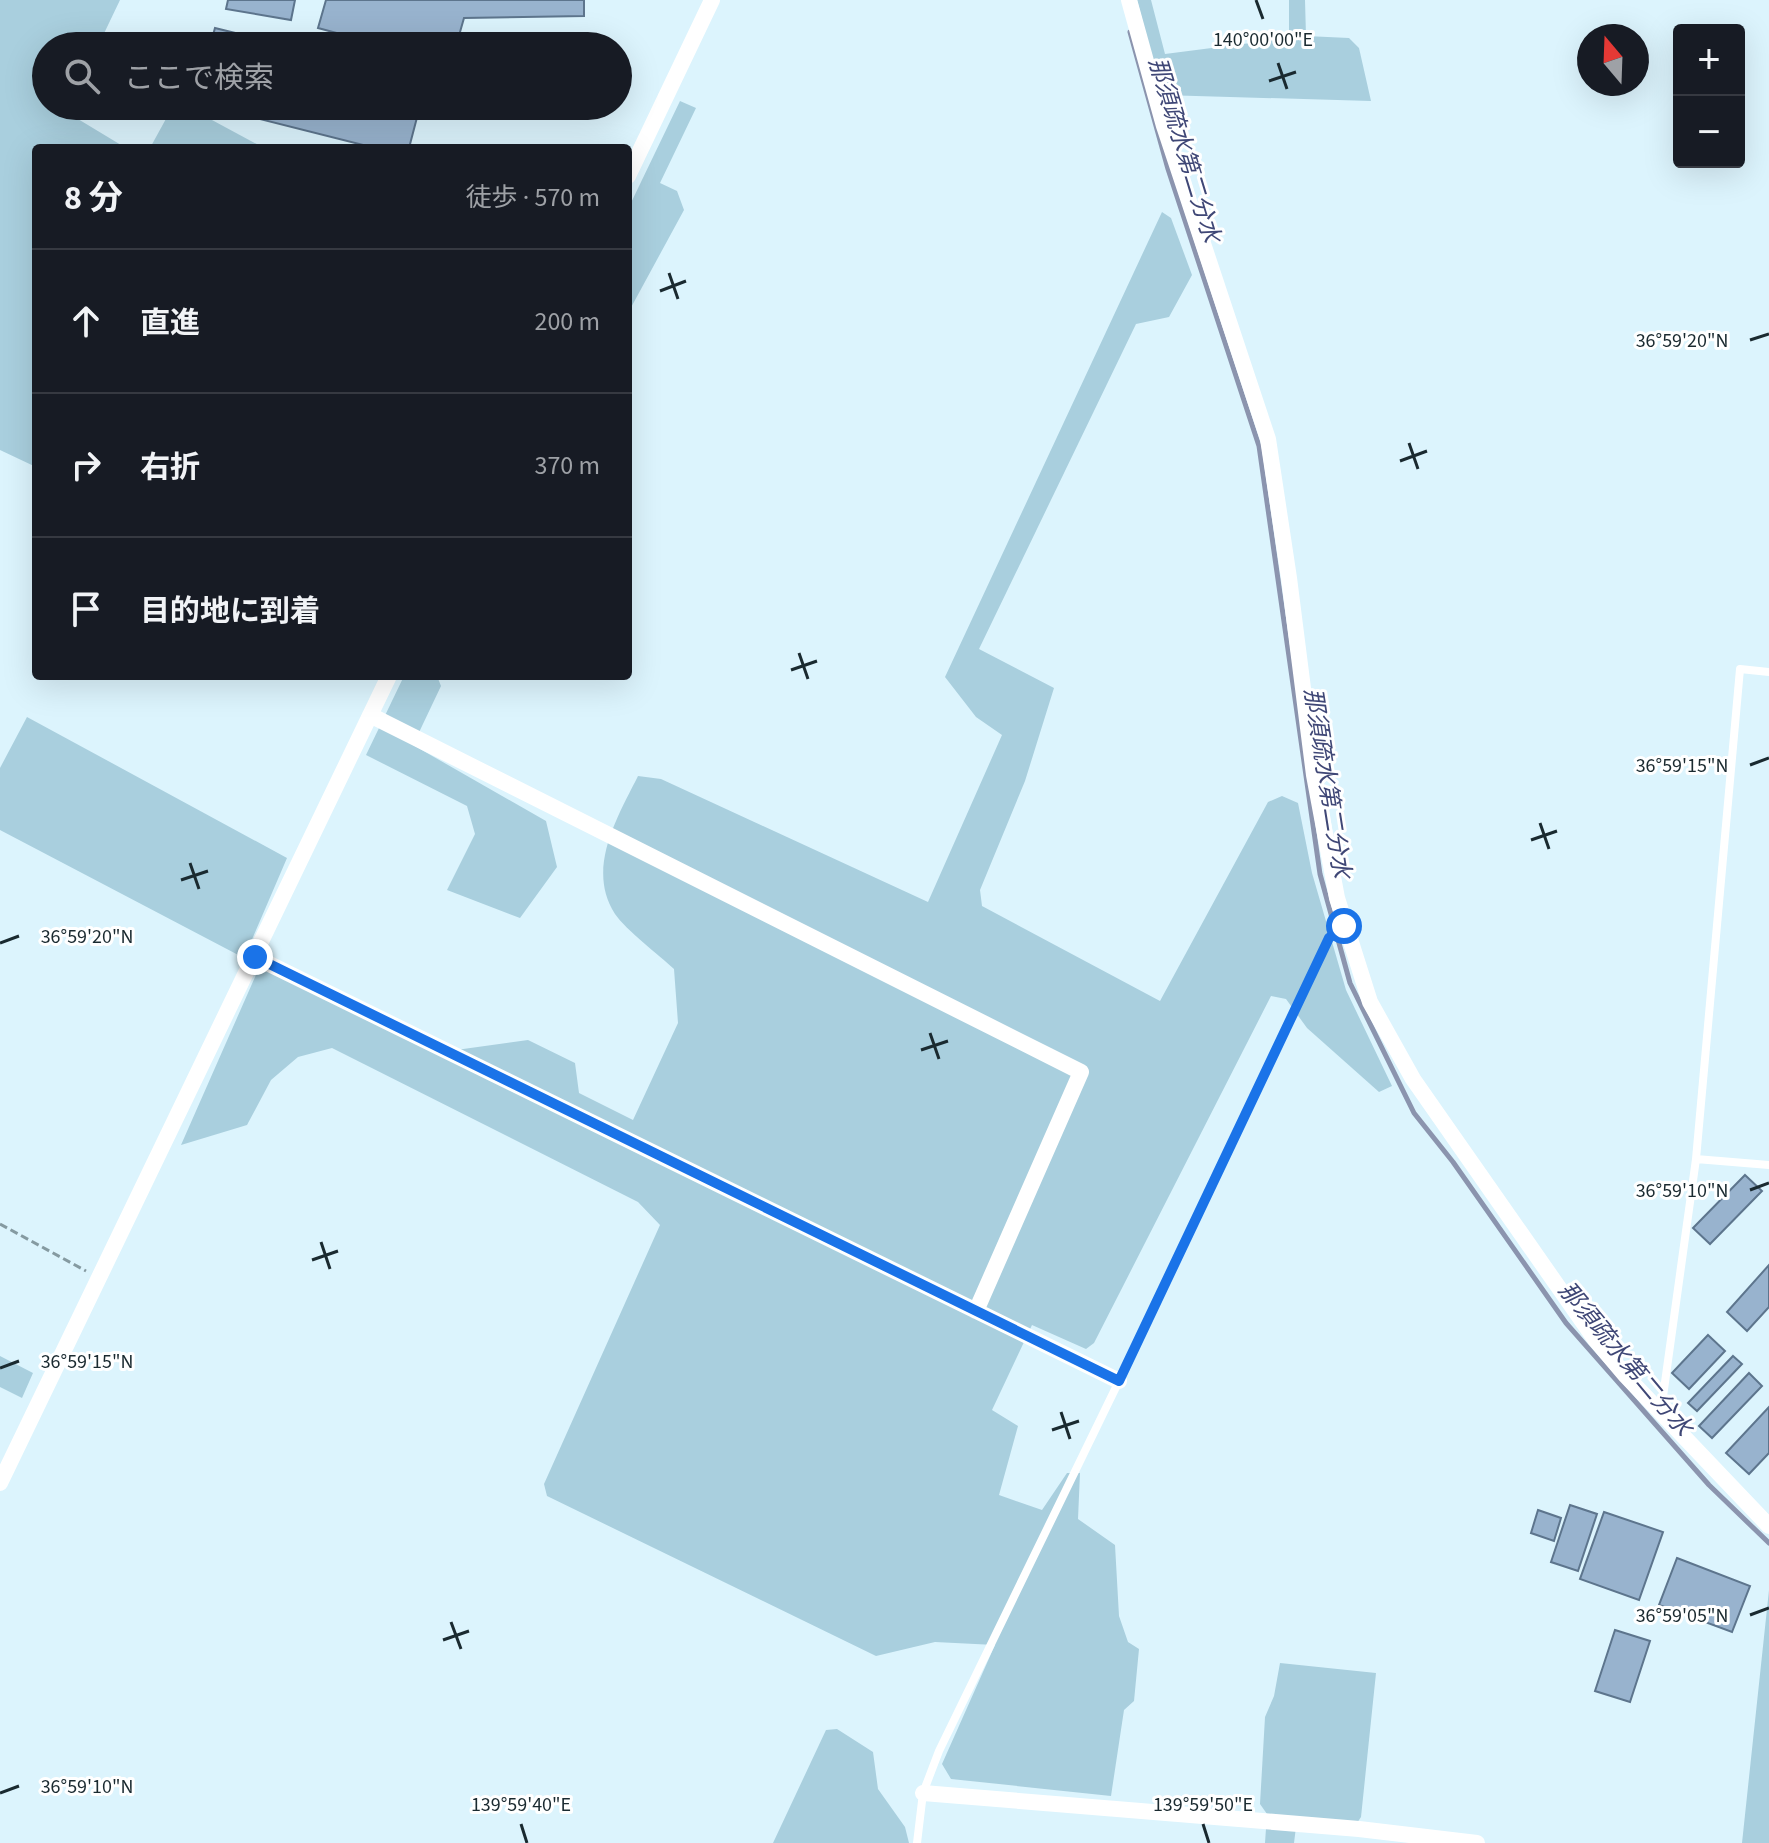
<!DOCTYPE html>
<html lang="ja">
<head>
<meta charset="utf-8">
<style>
  body { margin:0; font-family:"Source Sans 3","Noto Sans JP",sans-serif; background:#20242c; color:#f1f3f6 }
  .controls { position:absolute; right:24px; top:24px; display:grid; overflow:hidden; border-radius:8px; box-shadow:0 8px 32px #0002 }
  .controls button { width:72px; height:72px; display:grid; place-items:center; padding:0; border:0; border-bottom:2px solid #363941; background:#171b24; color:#f1f3f6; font:40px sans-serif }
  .compass { position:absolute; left:1577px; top:24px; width:72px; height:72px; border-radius:50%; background:#171b24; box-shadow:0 8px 32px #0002; rotate:341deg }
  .stop { position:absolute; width:24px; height:24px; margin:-18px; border:6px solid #1a73e8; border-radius:50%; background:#fff }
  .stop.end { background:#1a73e8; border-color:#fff; box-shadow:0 2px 8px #0008 }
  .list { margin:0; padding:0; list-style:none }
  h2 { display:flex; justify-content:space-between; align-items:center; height:104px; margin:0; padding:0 32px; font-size:34px }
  h2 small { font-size:26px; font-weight:400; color:#9ea1a6 }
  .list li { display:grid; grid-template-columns:52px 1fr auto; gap:24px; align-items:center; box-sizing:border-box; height:144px; padding:0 32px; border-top:2px solid #363941 }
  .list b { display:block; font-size:30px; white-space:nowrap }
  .list em { font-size:26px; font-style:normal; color:#9ea1a6 }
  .icon { flex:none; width:44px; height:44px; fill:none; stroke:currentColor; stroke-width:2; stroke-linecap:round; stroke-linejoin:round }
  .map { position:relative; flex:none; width:1769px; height:1843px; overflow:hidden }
  .search { position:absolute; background:#171b24; box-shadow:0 8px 32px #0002; left:32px; top:32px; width:600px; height:88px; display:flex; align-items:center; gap:20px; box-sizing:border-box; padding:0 28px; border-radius:44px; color:#9ea1a6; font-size:30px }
  .panel { position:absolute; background:#171b24; box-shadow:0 8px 32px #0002; left:32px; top:144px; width:600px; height:536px; border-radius:8px }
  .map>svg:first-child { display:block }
</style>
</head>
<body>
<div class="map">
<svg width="1769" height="1843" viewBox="0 0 1769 1843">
  <rect width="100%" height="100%" fill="#dcf4fd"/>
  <path fill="#a9cfde" d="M0,0h120l-22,46h-52v60h25l-3,7 58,35h-90v319l-36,-17z
    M1137,0h14l14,54 124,-16v-38h16l1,36 43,2 10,10 12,53 -209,-6z
    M680,101l16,7 -36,75 17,8 7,19 -56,103v-104z
    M173,106h13l78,42h-114z
    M1162,212l9,6 21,57 -23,42 -33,7 -157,325 75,39 -29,93 -45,109 2,16 178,95 108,-199 14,-6 16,7 14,70 34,117 46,96 -13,6 -72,-64 -21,-29 -15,-3 -177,347 -8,6 -54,-24 -40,85 26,16 -19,69 43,15 25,-37h13l-2,46 37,26 4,71 9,26 11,7 -5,52 -10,9 -13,86 -160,-17 -9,-15 53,-119 -60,-3 -59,14 -329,-160 -3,-12 116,-259 -22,-23 -306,-154 -34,9 -27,23 -24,45 -66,20 78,-177 197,82 72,-10 47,23 4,30 54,27 45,-97 -4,-54c-15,-14 -48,-39 -59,-55 -29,-45 2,-96 23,-138l23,3 267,123 74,-167 -26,-18 -31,-40z
    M404,676h33l4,10 -28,59 133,76 11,46 -37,51 -73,-28 28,-56 -8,-28 -101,-51z
    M27,717l260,141 -43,100 -244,-128v-62z
    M0,1356l33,17 -11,25 -22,-11z
    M1769,1590v253h-27z
    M1280,1663l96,10 -15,144 -4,6 -60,-4 -3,24h-29l2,-29 -7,-10 5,-87 9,-21z
    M837,1729l36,23 5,37 27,38 4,16h-136l53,-113z"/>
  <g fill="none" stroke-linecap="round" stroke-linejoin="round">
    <path stroke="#8b94ae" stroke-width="5" d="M1130,32l38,137 91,277 61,428 30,109 64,130 39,49 113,161 143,162 60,58"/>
  </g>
  <path fill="#98b3ce" stroke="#5d758d" stroke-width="2" d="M228,0h67l-4,20 -65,-11z
    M326,0h258v16l-120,2 -8,28h-71l-67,-18z
    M215,28l73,18h-78z
    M208,106h212l-11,42h-34z
    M1745,1175l17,16 -52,53 -17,-16z
    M1769,1265v42l-22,24 -20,-19z
    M1708,1335l17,16 -36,38 -17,-16z
    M1733,1356l9,8 -45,47 -9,-8z
    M1749,1373l13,13 -50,52 -13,-12z
    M1769,1407v46l-20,21 -23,-21z
    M1570,1505l27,9 -19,57 -27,-9z
    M1538,1510l23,8 -7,23 -23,-8z
    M1604,1512l59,20 -24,68 -59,-21z
    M1677,1558l73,28 -18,46 -73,-27z
    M1615,1630l35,11 -20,61 -35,-11z"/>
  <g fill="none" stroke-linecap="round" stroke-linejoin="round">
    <path stroke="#859aa1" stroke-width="3" stroke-dasharray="8 4" stroke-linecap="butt" d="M0,1224l86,47"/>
    <path stroke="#fff" stroke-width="8" d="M1696,1159l73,6
      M1661,1411l35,-252 44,-490 29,3
      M917,1843l6,-50 16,-42 180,-370 210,-443 15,-12"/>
    <path stroke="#fff" stroke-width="16" d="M1129,0l35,126 104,313 21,139 25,197 23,123 33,104 43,77 181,259 32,38 143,150
      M628,176l84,-176
      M370,715l711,357 -105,239
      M255,957l864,424
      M0,1483l389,-807
      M923,1793l436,36 118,14"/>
  </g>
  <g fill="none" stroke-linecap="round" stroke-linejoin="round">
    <path stroke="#1a73e8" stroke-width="10" d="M255,957l864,424 210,-443 15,-12"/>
  </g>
  <path fill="none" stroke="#1a2a30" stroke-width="3" d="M1256,0l7,19M1278,63l9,26M1269,81l27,-9M669,273l9,26M660,291l26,-10M1750,340l19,-6M1409,443l9,26M1400,461l27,-10M799,653l9,26M791,670l26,-9M1750,765l19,-7M1540,823l9,26M1531,840l26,-9M190,863l9,26M181,880l27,-9M0,943l19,-7M930,1033l9,26M921,1050l27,-9M1750,1190l19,-7M321,1242l9,27M312,1260l26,-9M0,1368l19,-7M1061,1412l9,27M1052,1430l27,-9M1750,1615l19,-7M451,1622l10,27M443,1640l26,-9M0,1793l19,-7M521,1824l6,19M1203,1824l6,19"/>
  <g text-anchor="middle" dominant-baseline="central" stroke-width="6" stroke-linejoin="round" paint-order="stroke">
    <g font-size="24" font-style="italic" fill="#3f4776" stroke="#fff">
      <text transform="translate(1184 150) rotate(73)">那須疏水第二分水</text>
      <text transform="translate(1327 783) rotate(81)">那須疏水第二分水</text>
      <text transform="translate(1625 1359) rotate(50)">那須疏水第二分水</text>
    </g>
  </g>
  <g font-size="20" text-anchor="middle" fill="#1a2a30" stroke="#fff" stroke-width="6" stroke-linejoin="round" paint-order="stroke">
    <text x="1263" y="46">140°00'00"E</text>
    <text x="1682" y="347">36°59'20"N</text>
    <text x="1682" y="772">36°59'15"N</text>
    <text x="87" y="943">36°59'20"N</text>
    <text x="1682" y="1197">36°59'10"N</text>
    <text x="87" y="1368">36°59'15"N</text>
    <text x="1682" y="1622">36°59'05"N</text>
    <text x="87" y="1793">36°59'10"N</text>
    <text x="521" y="1811">139°59'40"E</text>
    <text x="1203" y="1811">139°59'50"E</text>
  </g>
</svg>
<div class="controls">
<button>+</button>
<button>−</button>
</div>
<svg class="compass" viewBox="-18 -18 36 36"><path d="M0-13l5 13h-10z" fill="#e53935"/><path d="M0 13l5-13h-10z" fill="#9ea1a6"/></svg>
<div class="stop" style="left:1344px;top:926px"></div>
<div class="stop end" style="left:255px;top:957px"></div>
<div class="search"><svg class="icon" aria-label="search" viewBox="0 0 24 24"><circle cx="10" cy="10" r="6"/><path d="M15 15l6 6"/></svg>ここで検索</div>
<section class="panel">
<h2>8 分<small>徒歩 · 570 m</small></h2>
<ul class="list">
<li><svg class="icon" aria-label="ahead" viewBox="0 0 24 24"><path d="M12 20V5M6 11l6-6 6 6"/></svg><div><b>直進</b></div><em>200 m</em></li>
<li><svg class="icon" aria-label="right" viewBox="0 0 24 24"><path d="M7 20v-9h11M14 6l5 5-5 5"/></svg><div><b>右折</b></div><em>370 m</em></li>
<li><svg class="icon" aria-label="arrive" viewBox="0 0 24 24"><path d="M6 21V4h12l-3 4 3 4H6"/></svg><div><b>目的地に到着</b></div></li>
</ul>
</section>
</div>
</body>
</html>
